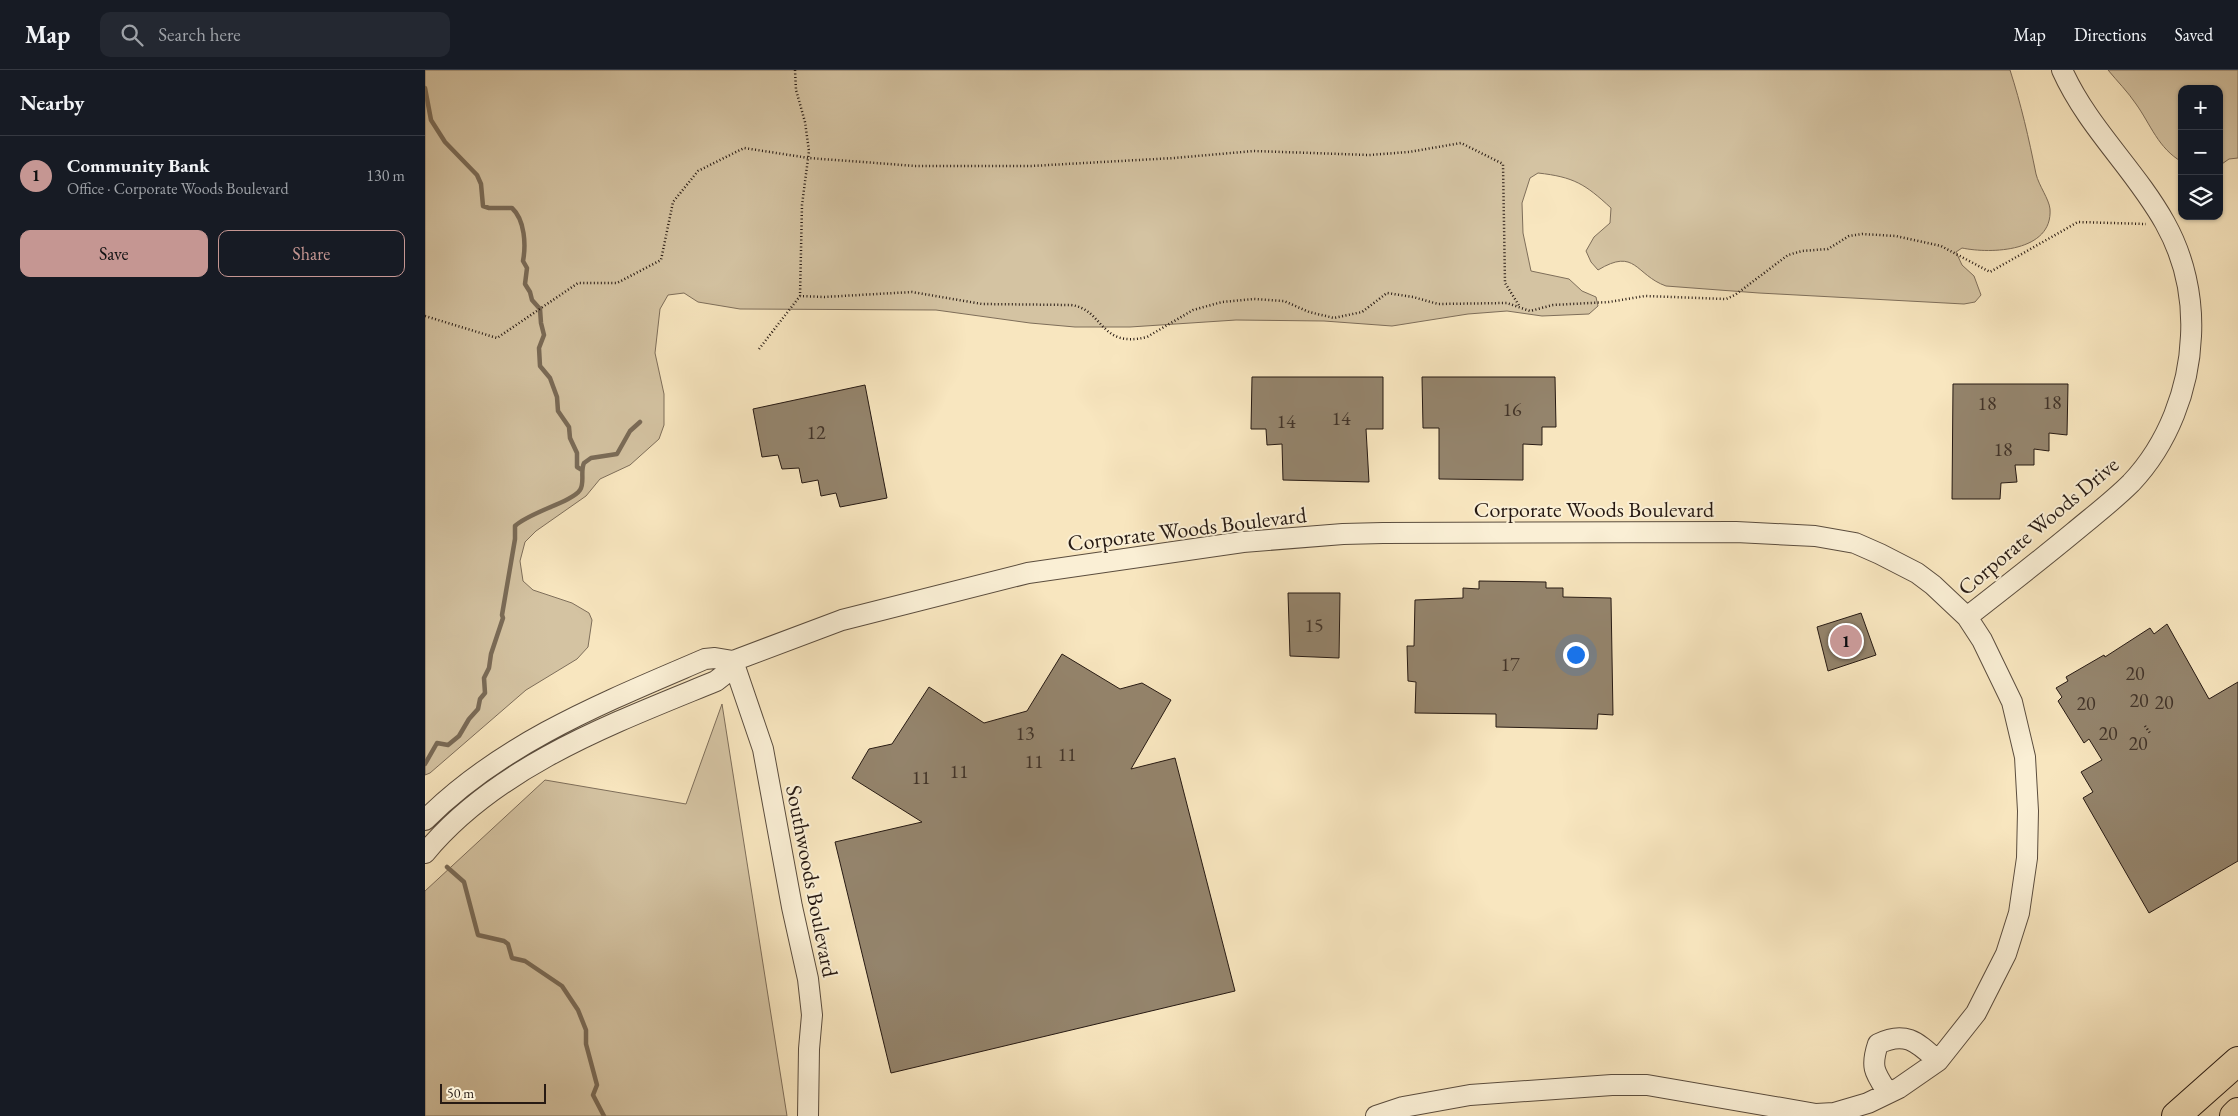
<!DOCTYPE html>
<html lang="en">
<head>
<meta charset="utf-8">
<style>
  body { margin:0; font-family:"EB Garamond",serif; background:#242831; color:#f1f3f6 }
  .controls { position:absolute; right:15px; top:15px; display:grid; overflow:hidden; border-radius:10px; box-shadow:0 1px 4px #0004 }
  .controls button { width:45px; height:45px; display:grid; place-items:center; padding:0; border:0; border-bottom:1px solid #363941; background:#171b24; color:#f1f3f6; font:25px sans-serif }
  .scale { position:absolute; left:15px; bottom:12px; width:106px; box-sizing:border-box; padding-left:5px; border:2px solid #271a13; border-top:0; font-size:14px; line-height:18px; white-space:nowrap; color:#271a13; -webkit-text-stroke:4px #faefd5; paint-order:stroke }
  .you { position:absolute; left:1150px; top:584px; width:18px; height:18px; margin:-12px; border:4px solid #fff; border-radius:50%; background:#1a73e8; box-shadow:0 0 0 8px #1a73e833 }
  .badge { display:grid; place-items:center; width:32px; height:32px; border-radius:50%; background:#c59692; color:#111; font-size:16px; font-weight:700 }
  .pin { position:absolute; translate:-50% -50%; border:2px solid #fff; box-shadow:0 1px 5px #0006 }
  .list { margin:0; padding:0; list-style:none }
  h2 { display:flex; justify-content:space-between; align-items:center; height:65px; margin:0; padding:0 20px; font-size:21px }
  h2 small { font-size:16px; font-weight:400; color:#9ea1a6 }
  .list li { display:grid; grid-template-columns:32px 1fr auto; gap:15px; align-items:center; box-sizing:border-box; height:80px; padding:0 20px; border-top:1px solid #363941 }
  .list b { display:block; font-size:19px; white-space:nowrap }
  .list p { margin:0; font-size:16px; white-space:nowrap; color:#9ea1a6 }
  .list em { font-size:16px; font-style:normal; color:#9ea1a6 }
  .actions { display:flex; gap:10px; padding:15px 20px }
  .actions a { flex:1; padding:11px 0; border:1px solid #c59692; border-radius:10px; text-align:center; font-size:18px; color:#c59692 }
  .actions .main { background:#c59692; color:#111 }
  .icon { flex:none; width:28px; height:28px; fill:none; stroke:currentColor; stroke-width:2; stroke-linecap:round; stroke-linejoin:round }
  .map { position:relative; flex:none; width:1813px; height:1046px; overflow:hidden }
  header { display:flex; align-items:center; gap:30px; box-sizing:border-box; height:70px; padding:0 25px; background:#171b24; border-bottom:1px solid #363941 }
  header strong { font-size:24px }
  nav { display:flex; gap:28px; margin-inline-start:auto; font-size:18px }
  .search { width:350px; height:45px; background:#242831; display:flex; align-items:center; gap:12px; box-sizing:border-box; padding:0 18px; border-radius:10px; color:#9ea1a6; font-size:19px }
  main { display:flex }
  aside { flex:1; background:#171b24 }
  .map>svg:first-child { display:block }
</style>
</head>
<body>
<header>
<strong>Map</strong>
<div class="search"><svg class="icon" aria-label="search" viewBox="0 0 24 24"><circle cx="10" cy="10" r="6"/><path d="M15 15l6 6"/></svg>Search here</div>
<nav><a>Map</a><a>Directions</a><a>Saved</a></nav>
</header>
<main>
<aside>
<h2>Nearby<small></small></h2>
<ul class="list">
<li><span class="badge">1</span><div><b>Community Bank</b><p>Office · Corporate Woods Boulevard</p></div><em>130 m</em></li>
</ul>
<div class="actions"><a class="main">Save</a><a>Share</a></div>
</aside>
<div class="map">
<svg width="1813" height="1046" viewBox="0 0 1813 1046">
  <rect width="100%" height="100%" fill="#f8e6bf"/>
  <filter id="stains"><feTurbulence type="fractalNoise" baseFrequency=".004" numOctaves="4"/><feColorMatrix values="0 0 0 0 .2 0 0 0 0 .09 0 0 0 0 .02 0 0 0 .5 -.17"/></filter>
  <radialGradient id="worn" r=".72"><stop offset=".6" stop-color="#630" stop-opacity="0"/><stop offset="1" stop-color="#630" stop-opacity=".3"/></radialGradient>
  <path fill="#d4c3a2" stroke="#7e6e5a" d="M0,0h1585c11,34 19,69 26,104 3,12 13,25 14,35 3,43 -59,45 -88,39l-6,4 6,13 12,11 7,19 -6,7 -11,2 -205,-11 -93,-7c-31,-11 -30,-39 -68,-16l-7,-8 -5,-11 8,-14 16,-14 1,-15c-26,-24 -37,-31 -73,-35l-8,5 -8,25 1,30 8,38 38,8 13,12 14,6 2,9 -9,8 -47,2 -35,-5 -39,3 -76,12 -68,-5 -88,-1 -106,7h-55l-45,-4 -94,-13 -196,-1 -42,-7 -14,-9 -16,2 -8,14 -5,44 9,41v31l-5,14 -29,26 -30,14 -14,17 -50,35 -11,11 -5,19 3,20 10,9 39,13 17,10 3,7 -4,27 -11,12 -51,31 -96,83 -5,2z
    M1683,0h130v88l-9,1 -10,7v-77h-37v73c-24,-14 -31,-37 -46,-58 -8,-12 -19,-23 -28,-34z
    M297,634l65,412h-362v-225l120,-111 141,24z"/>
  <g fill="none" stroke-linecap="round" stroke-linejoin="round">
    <path stroke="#7a6b57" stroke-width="4.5" d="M0,18l6,32 14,22 32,33 4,9 2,22 6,2h23c13,12 14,37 11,53l4,7 -2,16 5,8 2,8 8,9 1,14 3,12 -5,13 1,18 10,12 7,19 1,14 11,16 1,11 7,15v14l5,3
      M0,694l12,-21 11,2 11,-9 10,-17 9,-10 2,-10 5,-6 -1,-15 5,-10 2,-14 12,-36 -1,-3 13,-76v-13c15,-14 57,-24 65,-36 5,-7 0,-19 4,-27l7,-5 26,-4 13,-23 10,-9
      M22,797l17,15 14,53 26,6 4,3 4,14 13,3 37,25 16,24 8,20v14l11,41 -4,10 11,21"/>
  </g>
  <path fill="#94846c" stroke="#271a13" d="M827,307h131v52h-17l3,53 -86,-2 -1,-36 -15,1 -1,-16h-15z
    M997,307h133l1,50h-14v18l-19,-1v36l-84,-1v-51h-16z
    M1528,314h115l-1,51 -18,-2v18l-15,-2v16h-19l2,17 -16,1 -1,16h-48z
    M440,315l22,113 -47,9 -4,-14 -15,3 -3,-16 -16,3 -3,-15 -17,1 -4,-14 -16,2 -9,-48z
    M1054,511l67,1v6h17v9l48,1 2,117 -15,-1 -1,15 -101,-2v-13l-81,-1 1,-31 -8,-1 -1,-35h7l1,-46 48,-2v-10l16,1z
    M863,523h52l-1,65 -49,-2z
    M1436,543l15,42 -48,16 -11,-44z
    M1742,554l42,75 29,-17v179l-89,52 -66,-115 10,-6 -12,-20 21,-12 -13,-21 -5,4 -26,-42 4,-4 -6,-9 12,-7 -2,-4 38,-22 1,2 45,-29 4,6z
    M637,584l58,35 22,-6 29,17 -40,69 44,-11 60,233 -344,82 -56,-231 87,-20 -70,-44 17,-29 23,-5 37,-57 55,36 43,-12z"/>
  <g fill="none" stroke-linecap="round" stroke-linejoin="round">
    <g stroke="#5b4d3e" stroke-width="22">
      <path id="minor" d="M1542,547c36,-28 72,-56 107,-85 19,-16 39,-31 57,-49 37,-39 58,-94 60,-147 2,-39 -7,-79 -26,-113 -30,-54 -77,-95 -103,-153
        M308,591l30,88 29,158 16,72 4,36 -3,34 -1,67
        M0,750c78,-78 180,-118 280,-161l10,-1 18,3 109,-41 186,-47 215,-31 100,-8 40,-1 353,-1 79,4 40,7 25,11 37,19 16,12 34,32 15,23 30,62 13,55 3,54 -1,47 -8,55 -13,41 -30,59 -38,48 -39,27 -31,15 -34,10 -18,1 -169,-29h-35l-142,10 -67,12 -27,9
        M0,783c73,-88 189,-130 291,-172l9,-7 8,-13
        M1463,1023c-13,-20 -18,-25 -10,-49 28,-14 40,-1 60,17"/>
    </g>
    <g stroke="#271a13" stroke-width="30">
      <path id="highway" d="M1751,1046l62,-55
        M1809,1046l4,-4"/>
    </g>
    <path stroke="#271a13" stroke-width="2.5" stroke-dasharray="1 2.5" stroke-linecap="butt" d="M370,0l1,20 9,32 4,29 -7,54 -2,91
      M0,246l72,22 81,-55h39l44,-23 12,-58 25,-31 46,-23 65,10 107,8h115l143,-8 80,-7 115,4 40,-3 52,-9 42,21 2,119 15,24
      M334,279l41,-53 24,1 88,-5 70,12 89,1c33,4 28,44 76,32l46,-27 29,-8 32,-3 30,2 25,11 25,6 28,-6 25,-19 26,4 25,7 69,-1 23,8 23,-6 56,-3 36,-6 81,3 9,-4 53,-40 14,-4 26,-2 21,-13 13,-2 34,2 45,10 49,26 88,-50 68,2
      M1720,656l5,7"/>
    <use href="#minor" stroke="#faefd5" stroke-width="20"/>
    <use href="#highway" stroke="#f8e6bf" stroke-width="28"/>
  </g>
  <g text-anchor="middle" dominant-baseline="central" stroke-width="4" stroke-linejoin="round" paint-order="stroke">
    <g font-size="20" fill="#423429">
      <text x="1627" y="332">18</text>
      <text x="1562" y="333">18</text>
      <text x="1087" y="339">16</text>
      <text x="916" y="348">14</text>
      <text x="861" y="351">14</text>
      <text x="391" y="362">12</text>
      <text x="1578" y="379">18</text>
      <text x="889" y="555">15</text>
      <text x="1085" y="594">17</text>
      <text x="1710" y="603">20</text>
      <text x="1714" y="630">20</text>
      <text x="1739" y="632">20</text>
      <text x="1661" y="633">20</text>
      <text x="600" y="663">13</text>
      <text x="1683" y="663">20</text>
      <text x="1713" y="673">20</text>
      <text x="642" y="684">11</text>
      <text x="609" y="691">11</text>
      <text x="534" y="701">11</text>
      <text x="496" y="707">11</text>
    </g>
    <g font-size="22" fill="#271a13" stroke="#faefd5">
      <text x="1169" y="439">Corporate Woods Boulevard</text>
      <text transform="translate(1613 456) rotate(-40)">Corporate Woods Drive</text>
      <text transform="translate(762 459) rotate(-7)">Corporate Woods Boulevard</text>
      <text transform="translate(387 811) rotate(79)">Southwoods Boulevard</text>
    </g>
  </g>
  <rect width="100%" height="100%" filter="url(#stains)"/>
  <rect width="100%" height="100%" fill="url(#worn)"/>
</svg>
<div class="controls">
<button>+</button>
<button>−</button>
<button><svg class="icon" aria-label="layers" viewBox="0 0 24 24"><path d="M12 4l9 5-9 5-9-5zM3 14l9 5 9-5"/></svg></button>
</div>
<div class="scale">50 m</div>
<div class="you"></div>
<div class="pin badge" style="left:1421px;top:571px">1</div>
</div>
</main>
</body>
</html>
